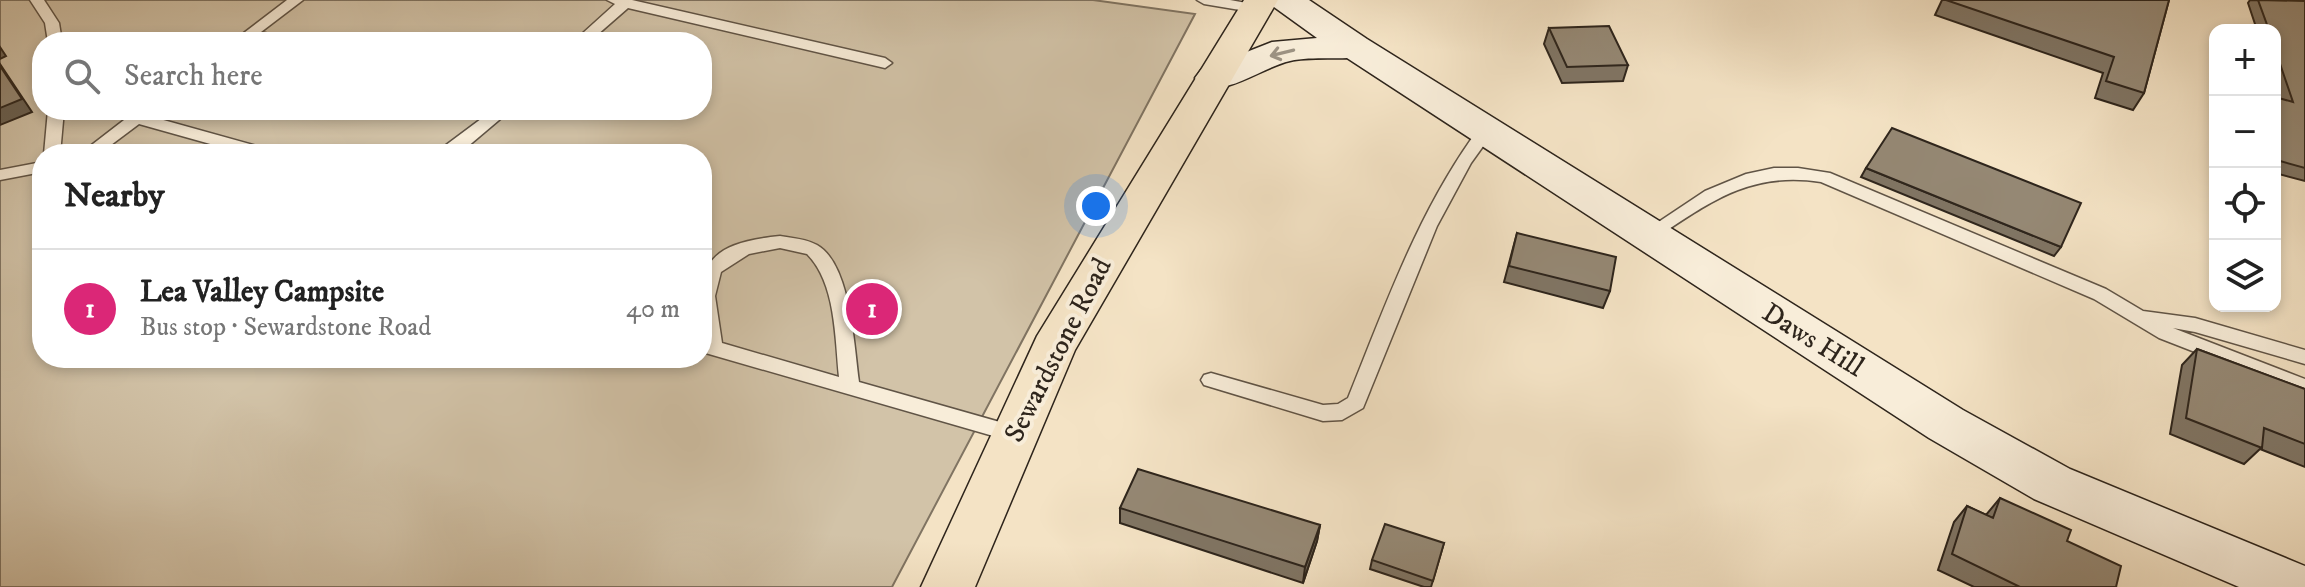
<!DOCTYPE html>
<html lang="en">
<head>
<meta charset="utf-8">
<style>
  body { margin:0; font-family:"IM FELL DW Pica",serif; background:#f6f6f6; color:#222 }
  .controls { position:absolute; right:24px; top:24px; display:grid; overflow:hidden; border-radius:16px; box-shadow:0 4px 12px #0003 }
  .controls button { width:72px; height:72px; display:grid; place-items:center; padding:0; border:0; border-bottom:2px solid #e0e0e0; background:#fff; color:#222; font:40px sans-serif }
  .you { position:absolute; left:1096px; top:206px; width:28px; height:28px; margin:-20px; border:6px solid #fff; border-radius:50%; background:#1a73e8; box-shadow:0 0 0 12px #1a73e833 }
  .badge { display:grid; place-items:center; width:52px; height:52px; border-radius:50%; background:#db2777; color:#fff; font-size:26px; font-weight:700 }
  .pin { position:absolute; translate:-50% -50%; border:4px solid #fff; box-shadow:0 2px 8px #0006 }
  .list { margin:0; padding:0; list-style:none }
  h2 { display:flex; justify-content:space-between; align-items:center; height:104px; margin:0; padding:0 32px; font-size:34px }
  h2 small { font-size:26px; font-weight:400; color:#767676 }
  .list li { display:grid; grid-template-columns:52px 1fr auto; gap:24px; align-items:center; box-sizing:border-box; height:120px; padding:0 32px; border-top:2px solid #e0e0e0 }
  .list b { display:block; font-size:30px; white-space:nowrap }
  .list p { margin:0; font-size:26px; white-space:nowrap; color:#767676 }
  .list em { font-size:26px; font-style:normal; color:#767676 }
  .icon { flex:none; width:44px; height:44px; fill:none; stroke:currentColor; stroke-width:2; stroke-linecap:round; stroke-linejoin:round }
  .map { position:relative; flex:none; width:2305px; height:587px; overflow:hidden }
  .search { position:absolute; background:#fff; box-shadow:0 4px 12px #0003; left:32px; top:32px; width:680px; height:88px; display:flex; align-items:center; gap:20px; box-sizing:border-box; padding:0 28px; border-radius:32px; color:#767676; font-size:30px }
  .panel { position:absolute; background:#fff; box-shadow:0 4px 12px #0003; left:32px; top:144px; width:680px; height:224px; border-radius:32px }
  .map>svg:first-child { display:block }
</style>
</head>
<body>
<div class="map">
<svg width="2305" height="587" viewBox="0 0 2305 587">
  <rect width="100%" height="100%" fill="#f4e3c5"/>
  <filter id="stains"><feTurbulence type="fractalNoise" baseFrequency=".0025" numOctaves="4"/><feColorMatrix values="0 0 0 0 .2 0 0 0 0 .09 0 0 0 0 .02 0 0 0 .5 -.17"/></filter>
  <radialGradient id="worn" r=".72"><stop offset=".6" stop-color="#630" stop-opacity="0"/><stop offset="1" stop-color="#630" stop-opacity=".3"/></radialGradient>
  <path fill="#d2c3a8" stroke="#807462" stroke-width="2" fill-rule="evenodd" d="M0,0h1093l102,14 -303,573h-892zM42,42h660v68h-660zM42,154h660v204h-660z"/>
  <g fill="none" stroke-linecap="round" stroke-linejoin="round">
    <g stroke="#605446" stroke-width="3">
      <path id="lane" d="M30,0h14l15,23 3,19h-14l-3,-19z
        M287,0h16l-42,32 28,7 2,3 -39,-3 -4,3h-16z
        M607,0h25l253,58 7,5 -7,5 -257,-60 -39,34h-16l42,-38z
        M1197,0h33l33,6 2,3 -7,4 -54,-9z
        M48,110h16l-4,44h-16z
        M137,110h12v6l122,34 2,4h-27l-107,-30 -40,30h-19z
        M493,110h18l-51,43 -26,1z
        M1486,126l8,5 -23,32 -34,63 -74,182 -21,12 -19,1 -119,-36 -3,-5 3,-5 7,-2 112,32 15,-1 10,-6c38,-94 71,-189 132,-271z
        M42,162v10l-42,8v-10z
        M1774,168h24l32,5 276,116 37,22 52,7 110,32v14l-110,-32 -22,-4 132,51v16l-146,-57 -65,-39 -273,-117c-71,-11 -111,20 -167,57h-12l-3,-4 66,-44 41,-17z
        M780,236c13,2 26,3 37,9 34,19 37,102 42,137l162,46 3,6 -3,6 -7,2 -312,-90c0,-75 -13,-107 78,-116zM780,248l27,6c29,29 28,84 32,123l-117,-34 -7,-47 6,-24 28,-18z"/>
    </g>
    <g stroke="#2e251c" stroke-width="3">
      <path id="secondary" d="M1269,0h40l58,39 596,371 107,59 235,97v21h-66l-205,-88 -105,-61 -582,-380c-18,1 -40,-1 -57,3 -30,7 -58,33 -89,25l-6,-8 6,-8 71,-28 45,-4 -43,-31z"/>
    </g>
    <g stroke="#2e251c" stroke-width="3">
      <path id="primary" d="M1244,0h34l-203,350 -100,237h-54l116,-251z"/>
    </g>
    <use href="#lane" fill="#f8edd9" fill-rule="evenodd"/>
    <use href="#secondary" fill="#f8edd9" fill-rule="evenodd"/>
    <use href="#primary" fill="#f4e3c5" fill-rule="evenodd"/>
  </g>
  <path fill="#807564" stroke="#2e251c" stroke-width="2" d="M1942,0h227l-25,93 -11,17 -38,-12 8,-25 -168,-58z
    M2250,0l55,1v180l-30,-8v-76l5,1 -5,-14v-54h-18l-9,-27z
    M1549,28l79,37 -5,16 -61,2 -18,-39z
    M1866,168l195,79 -7,9 -193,-79z
    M1517,233l93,58 -7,17 -99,-26z
    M2197,349l108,40v78l-45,-18 -16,15 -74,-30 12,-69z
    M2000,498l67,43 49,46h-142l-36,-17 16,-48 13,-16 19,9z
    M1120,508l200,17 -3,16 -14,42 -183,-60z
    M1444,543l-13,44h-7l-54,-18 2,-9z"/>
  <path fill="#685f51" stroke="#2e251c" stroke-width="2" d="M0,47l6,9 -6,3z
    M0,64l32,48 -32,13z
    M1320,525l-3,16 -14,42 2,-16z"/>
  <path fill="#958874" stroke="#2e251c" stroke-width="2" d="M1946,0h223l-25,93 -38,-12 8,-24z
    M2258,0l47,1v167l-25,-7 -5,-34v-30l18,5 -18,-53v-19h-6z
    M1609,26l19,39 -61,2 -18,-39z
    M0,66l22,33 -22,9z
    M1892,128l189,75 -20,44 -195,-79z
    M1517,233l99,24 -6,34 -101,-25z
    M2197,349l108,40v55l-41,-16 -2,20 -76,-30z
    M1138,469l182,56 -15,42 -185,-59z
    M2000,498l71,32 -4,11 54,25 -5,21h-96l-68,-33 15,-48 26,12z
    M1385,524l59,19 -11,38 -61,-21z"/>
  <defs><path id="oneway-shaft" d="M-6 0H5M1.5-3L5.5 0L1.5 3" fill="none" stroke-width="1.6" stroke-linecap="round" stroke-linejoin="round" transform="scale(2)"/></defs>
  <use stroke="#9d9384" href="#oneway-shaft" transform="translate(1282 53) rotate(166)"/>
  <g text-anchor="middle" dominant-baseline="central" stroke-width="8" stroke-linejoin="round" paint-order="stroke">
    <g font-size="28" fill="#2e251c" stroke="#f8edd9">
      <text transform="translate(1813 340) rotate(32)">Daws Hill</text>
      <text transform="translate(1058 350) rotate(-63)">Sewardstone Road</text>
    </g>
  </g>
  <rect width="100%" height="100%" filter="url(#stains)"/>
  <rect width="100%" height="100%" fill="url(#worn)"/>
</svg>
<div class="controls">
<button>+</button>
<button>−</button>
<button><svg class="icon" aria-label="locate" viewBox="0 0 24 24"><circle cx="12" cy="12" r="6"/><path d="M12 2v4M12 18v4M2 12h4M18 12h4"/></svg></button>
<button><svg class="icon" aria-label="layers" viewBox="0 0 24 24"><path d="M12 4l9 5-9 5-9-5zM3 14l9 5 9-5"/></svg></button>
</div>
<div class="you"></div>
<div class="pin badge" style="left:872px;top:309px">1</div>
<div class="search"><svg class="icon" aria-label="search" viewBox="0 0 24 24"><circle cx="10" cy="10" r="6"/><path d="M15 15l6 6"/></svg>Search here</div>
<section class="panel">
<h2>Nearby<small></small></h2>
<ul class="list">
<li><span class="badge">1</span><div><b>Lea Valley Campsite</b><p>Bus stop · Sewardstone Road</p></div><em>40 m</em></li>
</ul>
</section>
</div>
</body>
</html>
